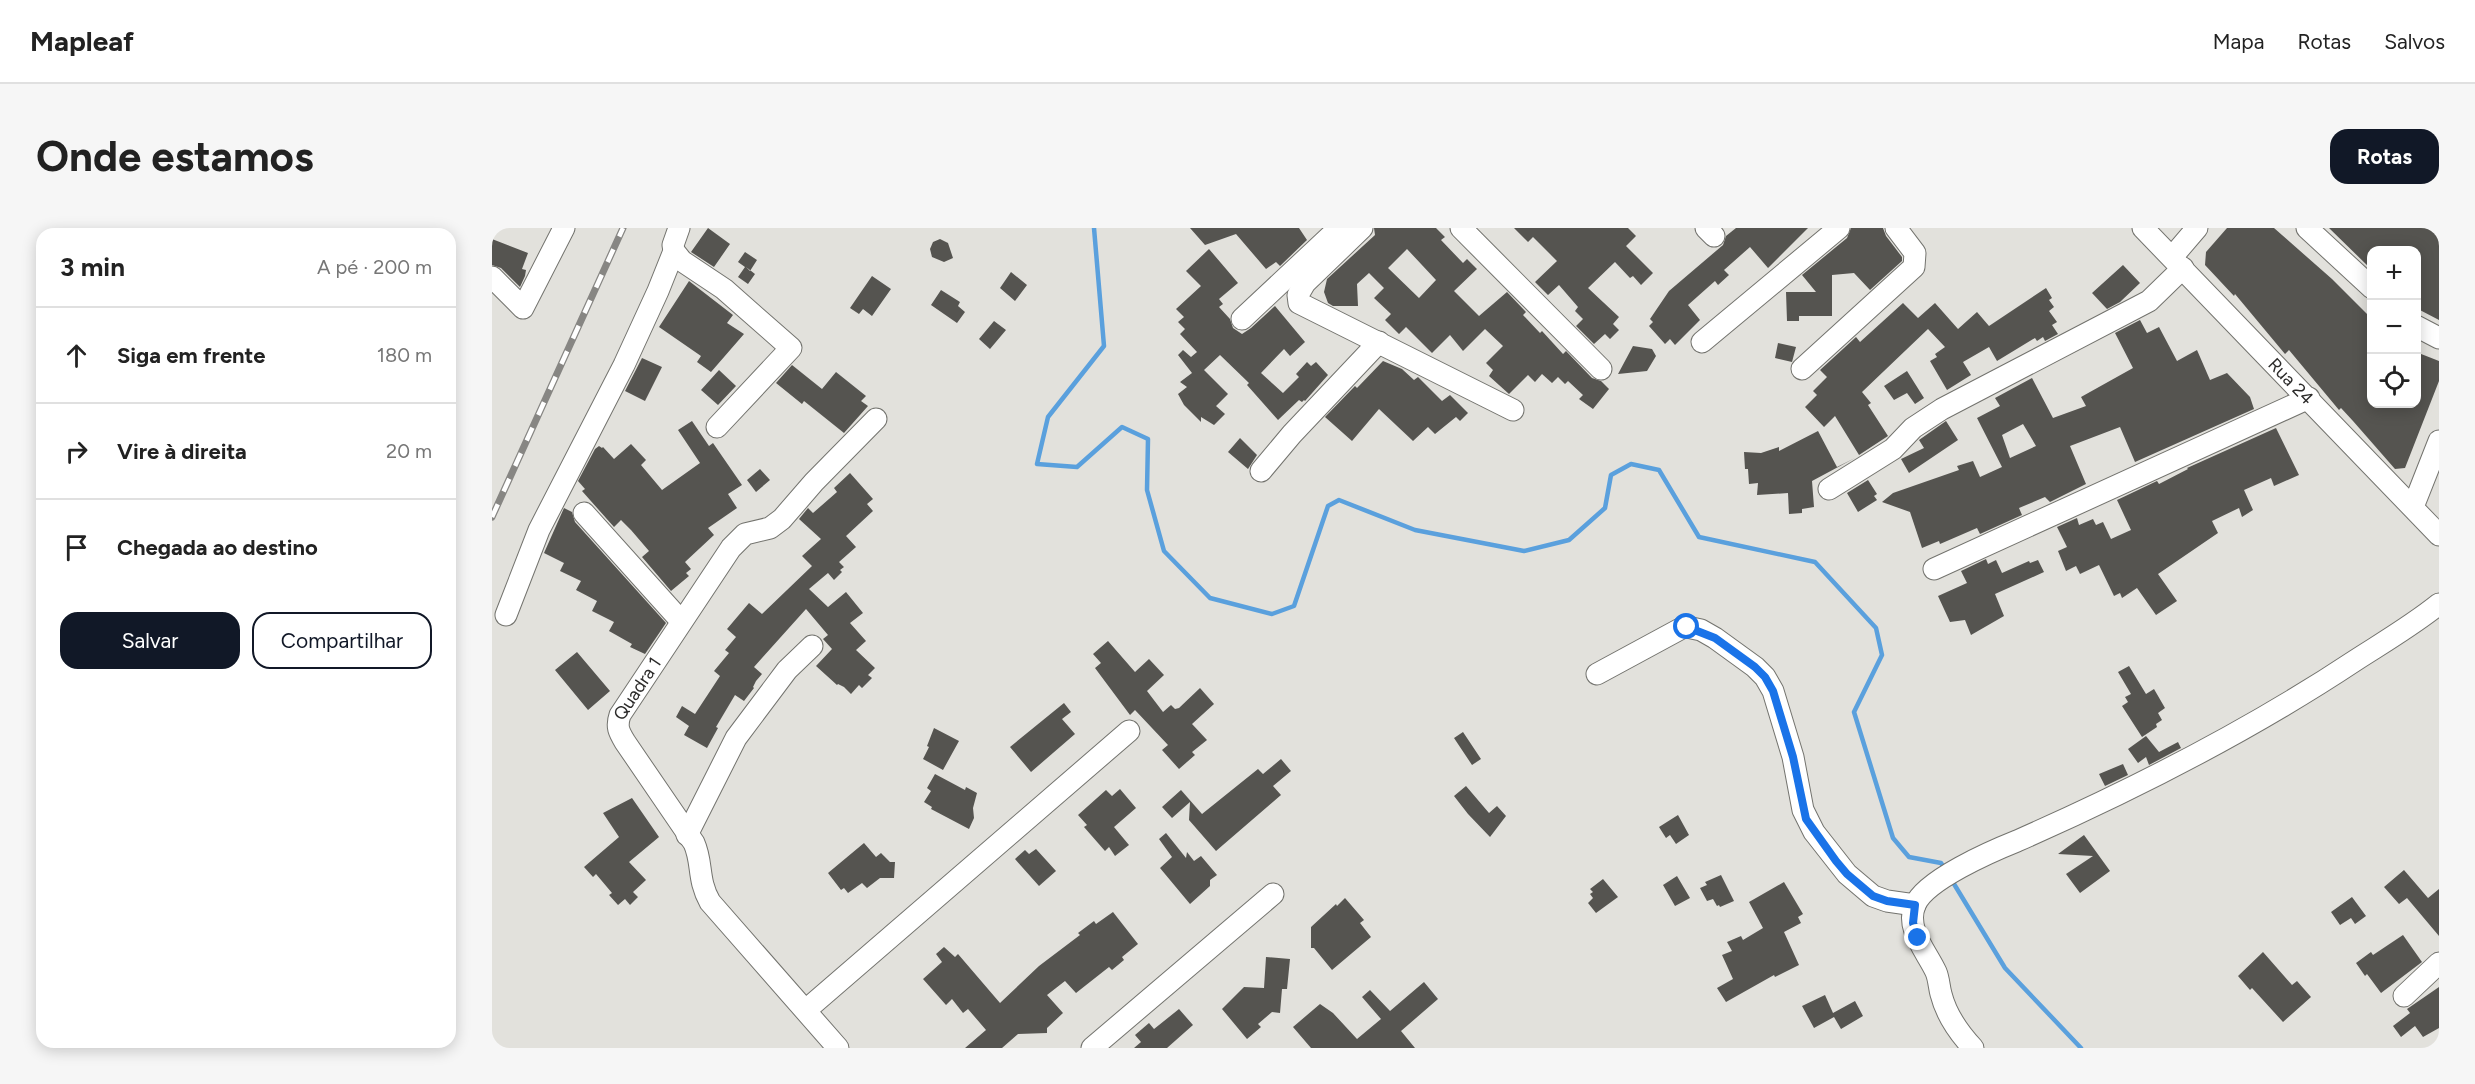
<!DOCTYPE html>
<html lang="pt">
<head>
<meta charset="utf-8">
<style>
  body { margin:0; font-family:Figtree,sans-serif; background:#f6f6f6; color:#222 }
  .controls { position:absolute; right:18px; top:18px; display:grid; overflow:hidden; border-radius:12px; box-shadow:0 3px 15px #0003 }
  .controls button { width:54px; height:54px; display:grid; place-items:center; padding:0; border:0; border-bottom:2px solid #e0e0e0; background:#fff; color:#222; font:30px sans-serif }
  .stop { position:absolute; width:18px; height:18px; margin:-14px; border:4px solid #1a73e8; border-radius:50%; background:#fff }
  .stop.end { background:#1a73e8; border-color:#fff; box-shadow:0 2px 6px #0008 }
  .list { margin:0; padding:0; list-style:none }
  h2 { display:flex; justify-content:space-between; align-items:center; height:78px; margin:0; padding:0 24px; font-size:26px }
  h2 small { font-size:20px; font-weight:400; color:#767676 }
  .list li { display:grid; grid-template-columns:39px 1fr auto; gap:18px; align-items:center; box-sizing:border-box; height:96px; padding:0 24px; border-top:2px solid #e0e0e0 }
  .list b { display:block; font-size:22px; white-space:nowrap }
  .list em { font-size:20px; font-style:normal; color:#767676 }
  .actions { display:flex; gap:12px; padding:18px 24px }
  .actions a { flex:1; padding:14px 0; border:2px solid #111827; border-radius:18px; text-align:center; font-size:21px; color:#111827 }
  .actions .main { background:#111827; color:#fff }
  .icon { flex:none; width:33px; height:33px; fill:none; stroke:currentColor; stroke-width:2; stroke-linecap:round; stroke-linejoin:round }
  .map { position:relative; flex:none; width:1947px; height:820px; overflow:hidden; border-radius:18px }
  header { display:flex; align-items:center; gap:36px; box-sizing:border-box; height:84px; padding:0 30px; background:#fff; border-bottom:2px solid #e0e0e0 }
  header strong { font-size:28px }
  nav { display:flex; gap:33px; margin-inline-start:auto; font-size:21px }
  .intro { display:flex; align-items:center; justify-content:space-between; box-sizing:border-box; height:144px; padding:0 36px }
  h1 { margin:0; font-size:42px }
  .button { padding:15px 27px; border-radius:18px; background:#111827; color:#fff; font-size:21px; font-weight:700 }
  main { display:flex; gap:36px; padding:0 36px }
  aside { flex:1; background:#fff; border-radius:18px; box-shadow:0 3px 15px #0003 }
  .map>svg:first-child { display:block }
</style>
</head>
<body>
<header>
<strong>Mapleaf</strong>
<nav><a>Mapa</a><a>Rotas</a><a>Salvos</a></nav>
</header>
<div class="intro"><h1>Onde estamos</h1><a class="button">Rotas</a></div>
<main>
<aside>
<h2>3 min<small>A pé · 200 m</small></h2>
<ul class="list">
<li><svg class="icon" aria-label="ahead" viewBox="0 0 24 24"><path d="M12 20V5M6 11l6-6 6 6"/></svg><div><b>Siga em frente</b></div><em>180 m</em></li>
<li><svg class="icon" aria-label="right" viewBox="0 0 24 24"><path d="M7 20v-9h11M14 6l5 5-5 5"/></svg><div><b>Vire à direita</b></div><em>20 m</em></li>
<li><svg class="icon" aria-label="arrive" viewBox="0 0 24 24"><path d="M6 21V4h12l-3 4 3 4H6"/></svg><div><b>Chegada ao destino</b></div></li>
</ul>
<div class="actions"><a class="main">Salvar</a><a>Compartilhar</a></div>
</aside>
<div class="map">
<svg width="1947" height="820" viewBox="0 0 1947 820">
  <rect width="100%" height="100%" fill="#e2e1dc"/>
  <g fill="none" stroke-linecap="round" stroke-linejoin="round">
    <path stroke="#5aa0dd" stroke-width="4.5" d="M602,0l10,118 -56,71 -11,47 40,3 45,-40 26,12 -1,51 17,61 46,47 62,16 22,-8 34,-100 11,-6 76,30 109,21 45,-11 36,-32 6,-33 20,-11 28,6 40,67 116,25 61,66 6,27 -28,57 39,126 16,19 32,6 4,6
      M1459,651l54,89 76,80"/>
  </g>
  <path fill="#555450" fill-rule="evenodd" d="M216,0l22,16 -16,23 -23,-15z
    M698,0h109l8,12 -27,26 -4,-4 -10,7 -30,-35 -31,11z
    M882,0h62l9,9 -4,3 22,23 4,-4 10,10 -23,22 25,25 28,-24 19,20 -3,3 17,18 2,-2 21,23 3,-3 26,27 9,3 8,8 -16,20 -14,-10 4,-4 -15,-14 -3,3 -7,-7 -6,6 -10,-9 -7,8 -7,-7 -19,19 -20,-18 4,-6 -7,-7 17,-17 -18,-17 -22,22 -13,-16 -18,18 -26,-26 -7,7 -14,-14 6,-6 -17,-16 10,-10 -15,-15 -12,11 1,22h-25l-5,-3 -4,-11 3,-13 48,-44zM915,21l29,31 -17,18 -31,-30z
    M1022,0h114l8,8 -10,10 27,27 -12,12 -8,-9 -3,2 -15,-16 -27,26 31,29 -6,7 6,6 -9,9 -5,-5 -11,10 -18,-18 7,-7 -8,-8 3,-4 -19,-22 -11,10 -13,-13 22,-21 -24,-24 -5,5z
    M1244,0h72l-40,40 -18,-21 -26,23 5,5 -11,10 -3,-4 -27,24 12,15 -25,25 -5,-6 -5,5 -16,-18 4,-4 -3,-3 19,-28 54,-46 3,-9z
    M1359,0h32l3,8 16,21v4l-32,29 -16,-17 -22,2v41h-33v5h-12l-1,-29h30l-14,-17 45,-37z
    M1735,0h47l58,51 40,40v85h44v-52l23,9v20l-34,87 -10,1 -42,-48 -12,-13 -2,2 -50,-60 -4,4 -50,-60 -1,2 -29,-31 1,-13z
    M1837,0h110v92l-23,-12v-58h-44v20z
    M0,11l36,14 -6,16 4,1 -1,6 -5,11 -19,-19 -9,-3z
    M448,11l8,4 5,15 -9,4 -12,-5 -2,-8 3,-7z
    M717,21l29,34 -19,16 4,5 -4,3 11,12 3,9 9,6 9,-6 24,-22 30,36 -15,14 -6,-7 -23,24 22,20 16,-16 -3,-3 11,-12 4,4 5,-4 12,13 -23,26 -1,-1 -2,2 -3,-2 -21,20 -31,-35 2,-2 -29,-28 -16,15 24,24 -12,12 9,8 -11,11 -13,-8v5l-17,-17 -6,-11 9,-7 -7,-5 12,-9 -14,-18 5,-5 8,7 6,-5 -17,-18 5,-5 -7,-7 6,-5 -8,-8 25,-23 -15,-15z
    M253,24l12,8 -7,11 -4,-4 9,7 -7,10 -10,-7 7,-10 -7,-5z
    M1631,37l17,18 -20,19 -13,7 -15,-16z
    M519,44l16,13 -12,16 -15,-13z
    M380,48l19,13 -19,27 -9,-7 -4,5 -9,-6z
    M197,53l44,34 -6,8 17,11 -33,38 -14,-10 4,-6 -42,-29z
    M1554,60l6,10 -3,2 5,7 -5,4 8,11 -5,3 6,9 -13,7 -2,-4 -6,4 -2,-3 -38,23 -8,-14 -26,15 8,13 -24,15 -17,-29 7,-4 -2,-3 10,-7 -17,-18 -66,63 9,11 -3,2 20,31 -29,19 -24,-39 -11,11 -19,-20 12,-12 -4,-4 14,-14 -7,-7 36,-33 4,5 43,-39 15,15 17,-15 23,26 19,-17 12,14z
    M449,62l19,12 -2,4 7,6 -8,11 -26,-18z
    M1648,92l7,13 12,-6 18,34 20,-11 13,30 17,-7 23,24 4,12 -119,53 -15,-35 -50,19 16,38 -36,18 -5,-5 -26,11 3,7 -42,19 -3,-6 -37,16 -1,-3 -17,7 -12,-36 -28,-10 11,-9 66,-23 -2,-4 16,-5 7,16 22,-10 -25,-49 23,-12 -5,-8 37,-20 21,40 33,-12 -5,-9 52,-29 -18,-35zM1531,196l13,22 -26,12 -8,-23z
    M502,93l12,9 -16,19 -11,-10z
    M1286,115l18,4 -4,15 -17,-4z
    M1141,118l19,3 4,7 -9,15 -29,3z
    M150,130l20,9 -17,34 -20,-10z
    M891,133l19,8 12,11 4,-3 24,24 8,-6 18,18 -8,8 -4,-4 -21,17 -7,-7 -15,14 -34,-32 -27,32 -27,-24 30,-31 2,2z
    M300,137l30,24 14,-17 30,24 -5,5 7,5 -24,27 -40,-32 -2,3 -26,-21z
    M227,142l17,16 -18,19 -17,-15z
    M1415,143l17,27 -9,6 -8,-11 -13,7 -10,-14z
    M200,193l17,25 4,-3 29,42 -14,9 9,14 -29,20 6,7 -29,27 6,7 -5,4 3,3 -18,15 -29,-34 7,-6 -18,-21 -10,-10 -7,7 -32,-36 3,-2 -7,-8 17,-32 4,-3 3,2 1,-1 11,12 17,-15 15,16 -5,5 21,25 38,-27 -22,-33z
    M1454,193l12,19 -49,33 -8,-14 23,-11 -5,-8z
    M1784,200l23,47 -25,11 -3,-8 -27,12 9,20 -11,7 -3,-9 -27,13 6,12 -60,41 19,27 -21,14 -19,-27 -15,10 -2,-5 -6,3 -15,-31 -19,9 -4,-8 -10,5 -8,-20 9,-4 -10,-20 20,-9 2,7 14,-6 3,6 7,-3 8,17 20,-9 -14,-30 40,-19 2,3 29,-15 -1,-1z
    M1326,203l19,36 18,-9 -43,23 2,26 -12,2v4l-13,1 -1,-21 -31,2 1,-12 -9,1 -1,-15h-3l-1,-17 17,1 18,-6v4z
    M748,210l17,17 -9,14 -20,-17z
    M268,241l10,11 -14,12 -9,-12z
    M358,245l23,26 -6,5 6,7 -27,25 10,11 -17,15 5,5 -4,3 2,2 -8,8 -6,-7 -19,16 19,18 18,-15 17,21 -13,10 16,18 -10,9 19,18 -7,7 4,3 -10,10 -3,-3 -8,9 -7,-7 -6,-3 -1,1 -21,-19 16,-17 -9,-10 5,-4 -22,-26 -52,58 8,7 -6,7 -3,6 1,1 -10,13 -9,-6 -19,32 2,1 -11,20 -23,-13 5,-9 -13,-9 6,-11 13,8 25,-38 -6,-5 15,-18 -4,-3 11,-13 -9,-8 22,-26 13,11 50,-48 -10,-10 19,-17 -22,-20 9,-11 5,5 24,-21 -3,-4z
    M1376,252l9,14 -3,2 3,4 -19,12 -11,-19z
    M72,280l8,4 3,10 91,101 -21,31 -15,-7 2,-3 -23,-13 5,-9 -22,-11 5,-10 -21,-11 5,-9 -21,-10 4,-8 -20,-10z
    M1494,331l2,5 8,-4 6,13 27,-12 1,2 8,-3 6,12 -49,22 9,22 -33,19 -6,-15 -15,2 -12,-26 29,-13 -6,-12z
    M616,413l27,31 14,-13 15,16 -17,16 16,21 8,-7 4,4 4,-1 21,-20 14,16 -22,20 15,16 -15,12 3,3 -16,14 -17,-19 6,-5 -33,-35 -5,5 -35,-47 6,-5 -8,-9z
    M85,424l33,39 -22,19 -33,-40z
    M1637,438l17,28 8,-5 11,19 -7,5 4,7 -6,4 1,3 -15,10 -20,-31 6,-4 -3,-5 6,-3 -13,-22z
    M572,475l7,9 -9,7 13,15 -44,38 -21,-25z
    M442,500l25,13 -16,29 -20,-11 6,-12 -2,-1z
    M971,504l18,27 -9,6 -18,-27z
    M1654,508l13,16 19,-10 3,6 -32,17 -3,-8 -8,6 -10,-14z
    M789,531l10,12 -18,15 8,9 -65,56 -27,-31 1,-18 -18,16 -10,-11 19,-17 21,24 56,-45 5,5z
    M1631,536l5,11 -23,11 -6,-12z
    M443,546l30,16 1,-3 11,6 -4,15 1,10 -5,11 -38,-20 1,-2 -8,-5 7,-11 -4,-3z
    M974,558l23,27 8,-7 9,10 -16,21 -22,-23 -14,-18z
    M628,561l16,19 -22,19 15,18 -14,11 -6,-9 -4,4 -21,-24 3,-2 -9,-10 28,-25 6,6z
    M140,570l27,39 -30,25 17,18 -13,12 5,5 -8,8 -5,-6 -7,6 -9,-10 3,-2 -16,-19 -3,3 -9,-10 35,-30 -16,-24z
    M1186,587l11,20 -13,9 -6,-9 -4,3 -7,-11z
    M674,605l20,25 1,-6 7,9 7,-5 16,19 -7,5v6l-20,18 -30,-36 12,-11 -13,-18z
    M1592,607l26,36 -30,22 -14,-19 27,-18 -35,-2z
    M372,615l12,14 5,-4 9,9h5l-1,16h-14l-13,10 -5,-5 -14,10 -4,-5 -3,2 -13,-17z
    M544,621l20,22 -17,15 -24,-27 10,-9 4,4z
    M1912,642l24,28 11,-9v47l-32,-38 -8,6 -15,-17z
    M1229,647l13,26 -14,6 -1,-2 -2,1 -4,-7 -6,2 -7,-13 7,-3 -2,-3z
    M1185,648l13,22 -15,8 -12,-21z
    M1111,651l15,18 -22,16 -8,-10 5,-5 -3,-4 3,-2 -3,-3z
    M1292,654l19,32 -5,3 3,6 -17,9 15,33 -24,12 -1,-2 -48,27 -9,-14 16,-9 -11,-24 10,-4 -5,-9 14,-6 2,4 20,-12 -14,-26z
    M1860,669l14,19 -11,8 -4,-6 -11,7 -9,-13z
    M853,670l19,22 -4,3 11,14 -39,33 -18,-22h-3v-21l25,-23 1,2z
    M621,684l25,32 -16,13 2,3 -12,10 -3,-3 -33,26 -11,-12 -18,14 16,18 -16,15v5l-29,1 -16,14h-37l21,-18 -18,-21 -5,4 -11,-14 -6,6 -23,-26 19,-17 -6,-8 8,-7 11,10 3,-3 42,49 39,-37 41,-31 -2,-2 16,-12 2,3z
    M1911,707l19,27 -41,31 -14,-19 -2,2 -9,-13 15,-11 2,3z
    M1771,724l29,33 5,-4 14,16 -28,25 -31,-34 -2,2 -12,-14z
    M774,729l24,2 -3,30h-5l-2,24 -8,-1 -14,12 3,3 -14,12 -25,-30 22,-22 20,1z
    M932,754l14,17 -37,32 14,17h-104l-18,-21 27,-23 13,9 24,26 24,-20 -19,-22 8,-7 20,21z
    M1947,759v41l-16,9 -8,-11 -14,11 -8,-11 17,-13 -3,-4z
    M1333,767l8,18 22,-12 8,15 -22,13 -7,-12 -20,11 -12,-22z
    M687,781l14,16 -26,23h-33l7,-6 -6,-7 14,-12 5,6z"/>
  <g fill="none" stroke-linecap="round" stroke-linejoin="round">
    <g stroke="#73736e" stroke-width="23">
      <g id="minor">
        <path d="M187,0l-6,17 1,6 8,10 42,28 67,59 -74,79"/>
        <path d="M870,0l-57,55 -7,12 1,8 214,107"/>
        <path d="M969,0l140,141"/>
        <path d="M1214,0l8,8"/>
        <path id="s1" d="M1651,0l296,307"/>
        <path d="M1815,0l65,60"/>
        <path d="M1681,28l24,-28"/>
        <path d="M0,49l31,31 41,-80"/>
        <path d="M750,91l97,-91"/>
        <path d="M1924,98l23,12"/>
        <path d="M1210,114l137,-114"/>
        <path d="M1310,141l112,-102 1,-14 -19,-25"/>
        <path d="M769,243l31,-37 87,-92"/>
        <path d="M1337,261l64,-40 20,-21 29,-19 207,-108 34,-33"/>
        <path d="M1921,279l26,-66"/>
        <path d="M92,285l97,108"/>
        <path d="M1442,341l375,-171"/>
        <path d="M14,387l33,-85 85,-165 34,-74 16,-40"/>
        <path d="M1105,446l85,-46 5,-1 14,3 14,8 40,29 10,10 8,14 20,66 10,53 11,22 33,42 26,22 14,5 28,4"/>
        <path d="M195,607l49,-97 51,-68 25,-24"/>
        <path d="M1912,768l35,-33"/>
        <path d="M314,782l323,-279"/>
        <path id="s2" d="M346,820l-128,-146c-13,-23 -7,-39 -16,-59l-69,-101c-6,-10 -9,-15 -5,-27l111,-167 14,-14 25,-6 12,-9 32,-37 62,-63"/>
        <path d="M600,820l181,-154"/>
        <path d="M1481,820c-14,-15 -27,-34 -32,-54 -2,-7 -2,-15 -5,-22 -9,-20 -31,-43 -21,-67 10,-25 77,-54 102,-64 118,-52 232,-110 339,-181 28,-18 57,-35 83,-56"/>
      </g>
    </g>
    <use href="#minor" stroke="#fff" stroke-width="21"/>
    <g stroke="#878683" stroke-width="7">
      <path id="rail" d="M0,289l131,-289"/>
    </g>
    <use href="#rail" stroke="#fff" stroke-width="4.5" stroke-dasharray="14" stroke-linecap="butt"/>
  </g>
  <g fill="none" stroke-linecap="round" stroke-linejoin="round">
    <path stroke="#1a73e8" stroke-width="8" d="M1195,399l28,11 40,29 10,10 8,14 20,66 13,62 30,42 11,13 26,22 14,5 28,4 -2,18 5,15"/>
  </g>
  <g text-anchor="middle" dominant-baseline="central" stroke-width="6" stroke-linejoin="round" paint-order="stroke">
    <g font-size="18" fill="#2c2b2a" stroke="#fff">
      <text stroke="none"><textPath href="#s1" startOffset="213">Rua 24</textPath></text>
      <text stroke="none"><textPath href="#s2" startOffset="438">Quadra 1</textPath></text>
    </g>
  </g>
</svg>
<div class="controls">
<button>+</button>
<button>−</button>
<button><svg class="icon" aria-label="locate" viewBox="0 0 24 24"><circle cx="12" cy="12" r="6"/><path d="M12 2v4M12 18v4M2 12h4M18 12h4"/></svg></button>
</div>
<div class="stop" style="left:1195px;top:399px"></div>
<div class="stop end" style="left:1426px;top:710px"></div>
</div>
</main>
</body>
</html>
